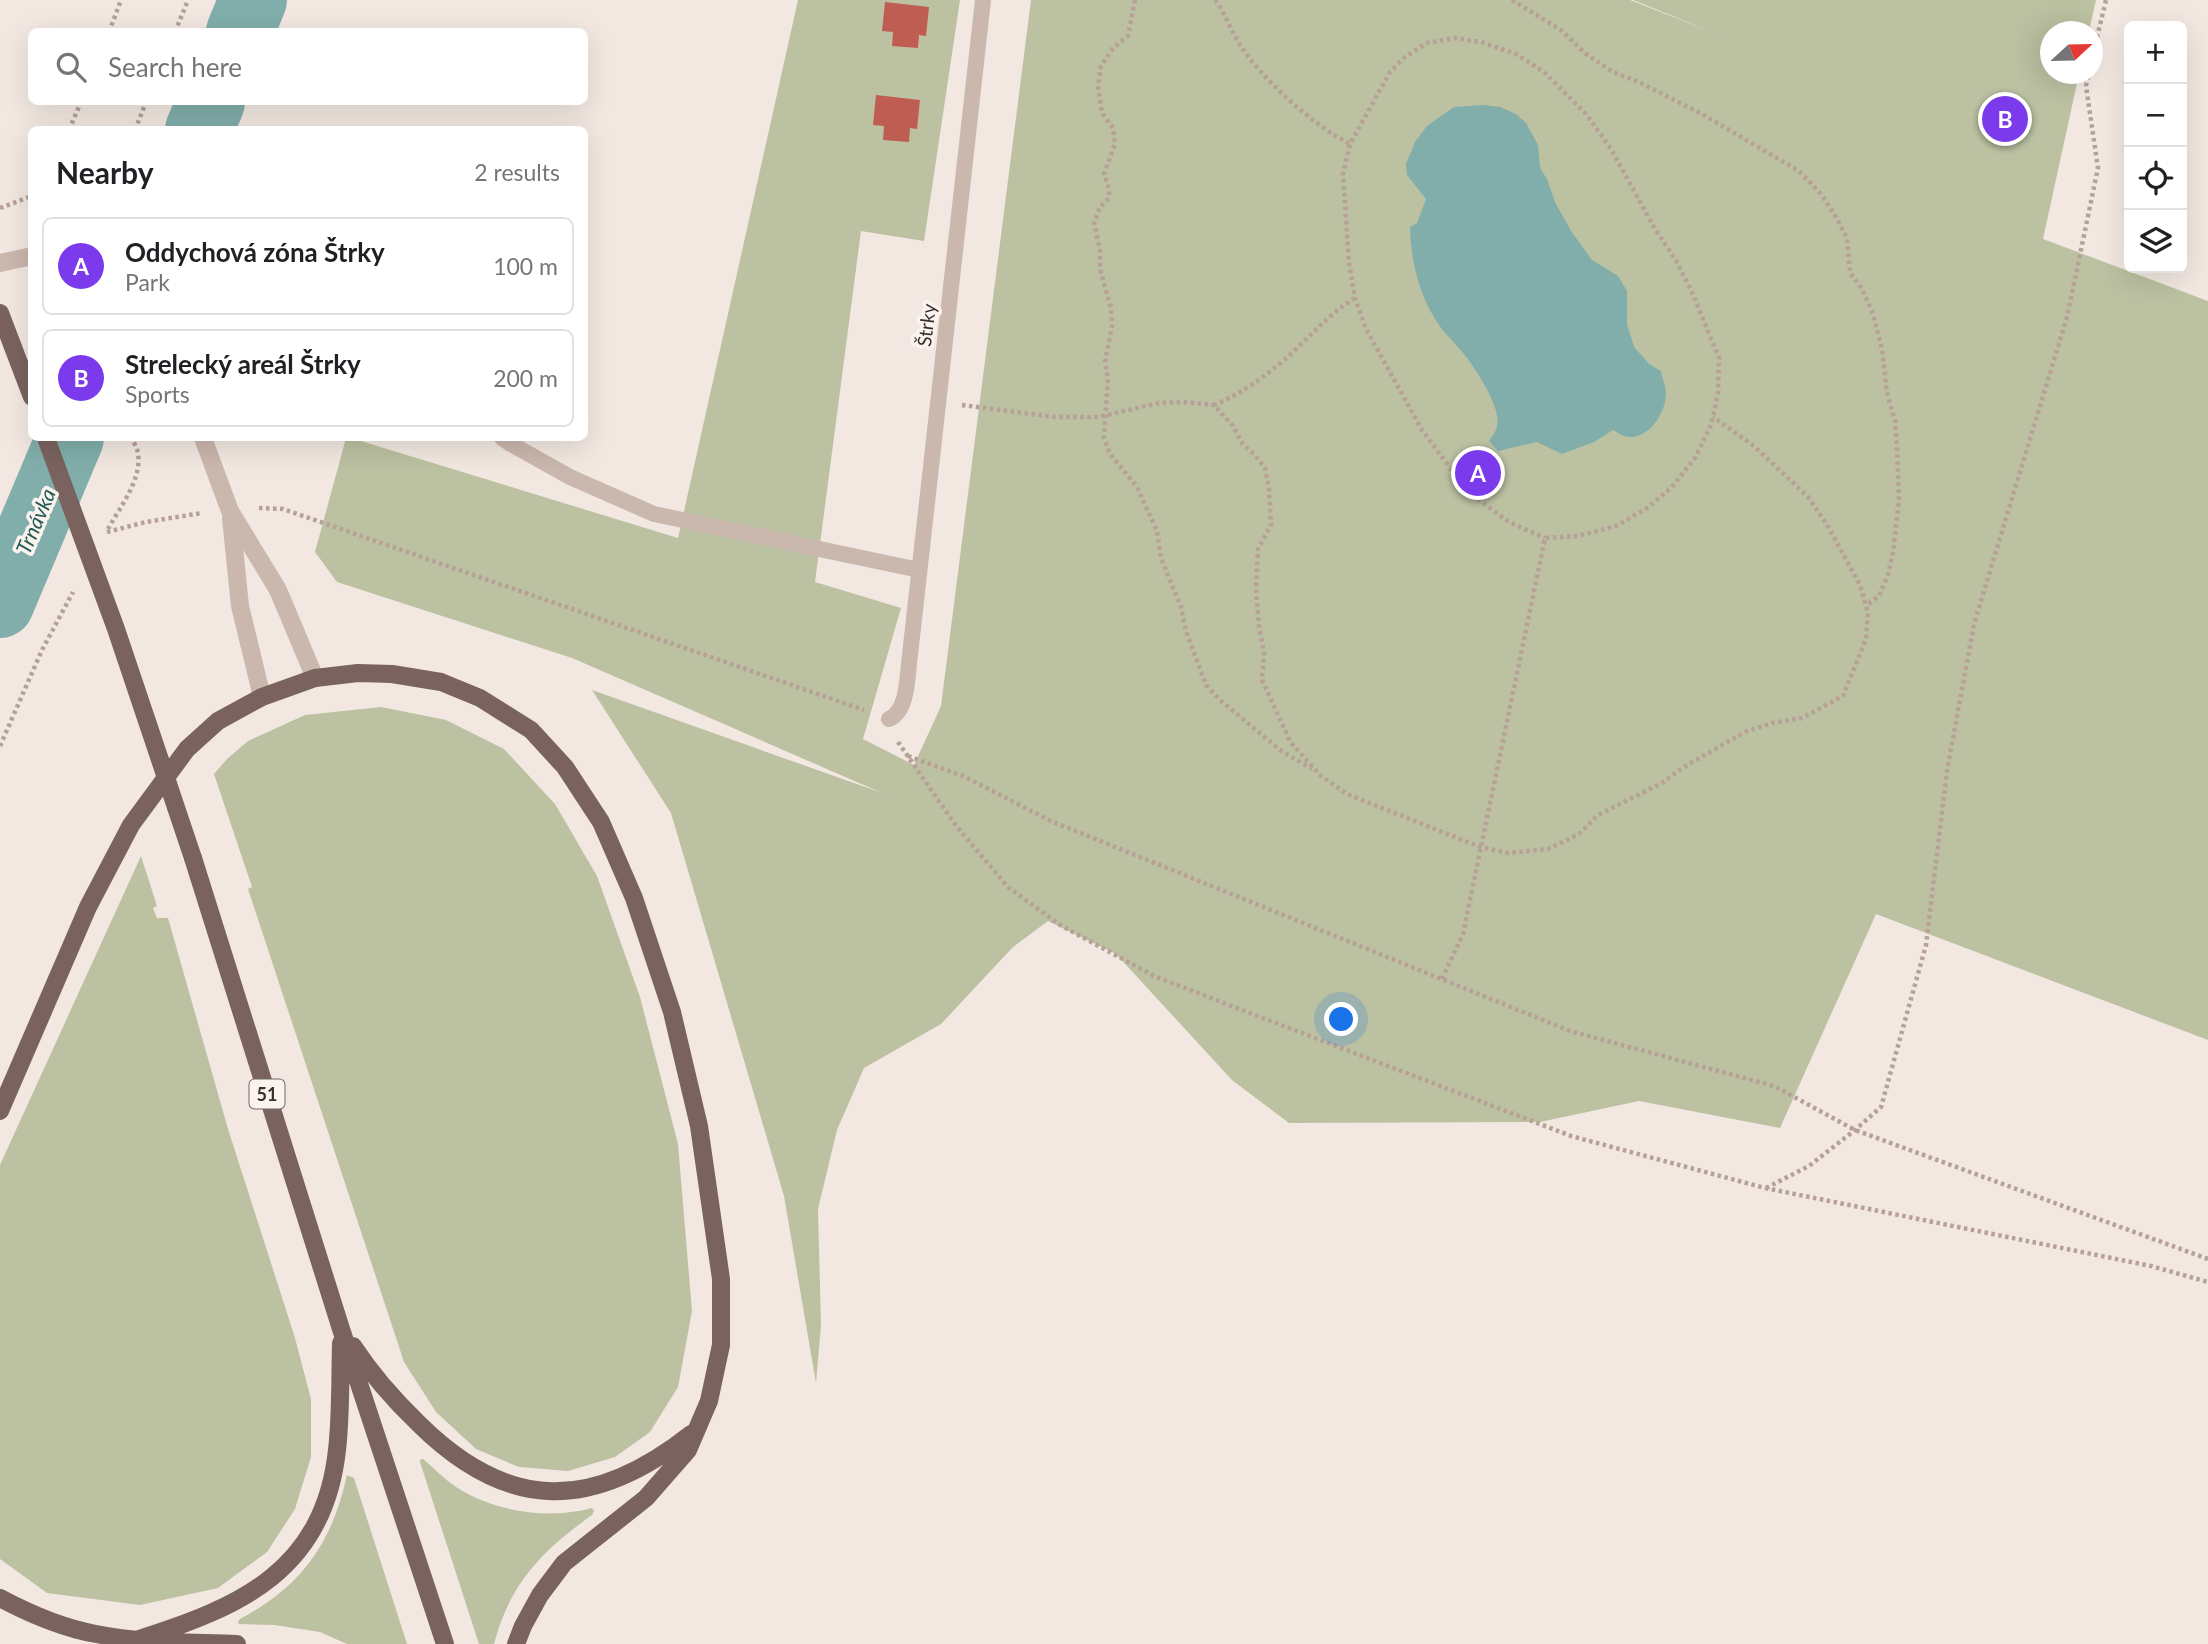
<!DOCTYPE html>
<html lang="en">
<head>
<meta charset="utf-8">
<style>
  body { margin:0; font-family:Lato,sans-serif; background:#f6f6f6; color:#202124 }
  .controls { position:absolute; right:21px; top:21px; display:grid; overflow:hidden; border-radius:10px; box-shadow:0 7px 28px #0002 }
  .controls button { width:63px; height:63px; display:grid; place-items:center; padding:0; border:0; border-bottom:2px solid #e0e0e0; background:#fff; color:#202124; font:35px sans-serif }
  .compass { position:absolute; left:2040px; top:21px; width:63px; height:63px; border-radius:50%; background:#fff; box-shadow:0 7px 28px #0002; rotate:68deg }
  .you { position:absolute; left:1342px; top:1020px; width:24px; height:24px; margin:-18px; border:5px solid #fff; border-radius:50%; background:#1a73e8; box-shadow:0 0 0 10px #1a73e833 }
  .badge { display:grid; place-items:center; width:46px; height:46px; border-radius:50%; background:#7c3aed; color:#fff; font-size:23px; font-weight:700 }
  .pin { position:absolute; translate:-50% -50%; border:4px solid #fff; box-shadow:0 2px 7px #0006 }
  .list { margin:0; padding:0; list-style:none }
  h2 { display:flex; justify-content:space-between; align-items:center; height:91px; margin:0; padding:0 28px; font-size:30px }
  h2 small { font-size:23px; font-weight:400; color:#757577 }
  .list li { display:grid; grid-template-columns:46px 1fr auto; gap:21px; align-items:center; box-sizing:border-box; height:98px; margin:0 14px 14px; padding:0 14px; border:2px solid #e0e0e0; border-radius:10px }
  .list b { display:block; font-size:26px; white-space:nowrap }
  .list p { margin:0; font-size:23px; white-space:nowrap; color:#757577 }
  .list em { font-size:23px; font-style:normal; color:#757577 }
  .icon { flex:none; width:38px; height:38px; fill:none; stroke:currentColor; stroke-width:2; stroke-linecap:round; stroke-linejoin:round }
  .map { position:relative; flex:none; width:2208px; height:1644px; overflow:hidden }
  .search { position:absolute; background:#fff; box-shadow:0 7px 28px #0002; left:28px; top:28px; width:560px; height:77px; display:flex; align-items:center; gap:18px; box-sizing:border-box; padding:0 24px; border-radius:10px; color:#757577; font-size:26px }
  .panel { position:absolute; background:#fff; box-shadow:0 7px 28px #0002; left:28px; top:126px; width:560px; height:315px; border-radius:10px }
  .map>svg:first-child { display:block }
</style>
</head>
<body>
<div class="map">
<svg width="2208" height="1644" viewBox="0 0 2208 1644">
  <rect width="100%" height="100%" fill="#f2e8e1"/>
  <path fill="#bbc1a1" d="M798,0h162l-36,241 -63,-10 -46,351 86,26 -38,131 51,26 27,-59 90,-706h599l87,34 -84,-34h463l-7,31 -39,1v42h29l-36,165 165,62v739l-332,-126 -96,214 -141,-27 -99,21 -251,1 -57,-43 -116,-126 -68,-33 -35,26 -72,77 -77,44 -27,62 -19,79 3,116 -5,58 -32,-187 -113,-383 -79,-123 290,103 -310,-135 -235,-76 -22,-30 31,-114h5l327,100z
    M381,707l65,13 58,29 51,55 42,72 43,121 38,147 14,167 -14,76 -28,45 -35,25 -47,14 -49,-4 -43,-18 -40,-37 -32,-50 -156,-473 4,-2 -38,-113 13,-15 21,-18 57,-26z
    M141,856l16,50 -4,2 4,10h11l60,211 67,209 16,61v58l-16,52 -28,43 -49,36 -78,17 -93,-12 -47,-34v-394z
    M423,1459c11,9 21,20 33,28 39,25 92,33 136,21l2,3 -2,4c-50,36 -82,68 -98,129h-15l-59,-182v-2z
    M347,1475l7,3 53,166h-60l-27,-12 -46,-7 -35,-1 -1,-2 2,-3c62,-33 92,-76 107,-144z"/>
  <path fill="#81aeaa" d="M1483,105l17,2 16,7 10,9 12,22 2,23 7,11 8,23 16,29 21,29 26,16 9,15v33l7,23 15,17 12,7c1,7 5,15 5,22 0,19 -16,45 -37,44 -5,0 -11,-4 -16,-7l-19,12 -32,12 -25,-12 -39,9 -9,-10c3,-4 7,-10 8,-15 5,-18 -22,-58 -33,-72 -8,-10 -18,-19 -25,-29 -20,-29 -28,-63 -29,-98l7,-4 9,-24 -19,-24 -1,-11 9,-22 12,-16 27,-19z"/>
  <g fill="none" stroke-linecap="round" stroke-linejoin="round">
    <path stroke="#81aeaa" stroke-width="68" d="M240,32l13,-32
      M199,130l12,-28
      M0,604l70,-166"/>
  </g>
  <path fill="#c05d52" d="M885,2l44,5 -3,29 -7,-1 -1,13 -26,-2 1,-14 -11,-1z
    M876,95l44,5 -3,29 -7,-1 -1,14 -26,-2 1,-14 -11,-1z"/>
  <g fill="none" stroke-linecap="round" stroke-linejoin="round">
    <path stroke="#b6a097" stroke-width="4.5" stroke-dasharray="3.5 3.5" stroke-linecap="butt" d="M1135,0l-7,36 -15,12 -12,18 -3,21 4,26 11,15 2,16 -11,30 5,15v9l-9,9 -6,16 6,27v19l11,39 1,18 -7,36 3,16 -4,60 6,16 27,33 20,44 4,27 20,49 5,24 20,54 13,14 61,51 32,19
      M1215,0c10,13 15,29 24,43 22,36 74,82 111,101
      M1512,0l49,30 25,24 27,18 26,10 61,31 99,58 22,23 15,23 11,21 3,35 12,16 11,25 9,35 5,44 8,28 2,27 2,51 -6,53 -5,23 -9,21 -13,10
      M109,32l12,-32
      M175,32l13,-32
      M2092,58l14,-58
      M69,130l12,-28
      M135,130l11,-28
      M0,208l32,-12
      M1355,298c-23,14 -39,32 -59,51 -24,23 -51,43 -82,56l19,21 10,19 12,10 10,13 4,21 2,36 -13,24 -2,40 3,37 5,27 -2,27 29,63 30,33 26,18 133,53 28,6 40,-4 31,-15 19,-19 64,-32 22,-16 61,-35 27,-9 30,-5 41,-22 23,-57 2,-26 -8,-28 -34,-62 -18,-26 -54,-51 -41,-29
      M962,405l93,12h43l61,-14 24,-1 31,3
      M259,508l24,1 581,201
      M108,529c12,-22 34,-49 30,-76 -1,-5 -4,-11 -7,-15
      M107,532l39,-10 56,-9
      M898,742l59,85 51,60 52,38 96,52 415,159 194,52 386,78 57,16
      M0,746l42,-96 31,-58
      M908,756l55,20 88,45 519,210 204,55 81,44 353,129
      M1442,979l21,-45 82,-396 33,-2 38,-10 31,-18 25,-21 23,-29 16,-33 7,-32 1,-35 -25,-61 -17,-35 -22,-33 -44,-80 -25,-35 -42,-42 -28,-18 -35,-12 -26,-4 -28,5 -22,14 -15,15 -40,72 -7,30 6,89 6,35 11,31 56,101 46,62 41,30 36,16
      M1766,1188l43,-22 46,-36 26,-23 45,-162 21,-174 27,-147 93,-307 31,-149 -12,-82 3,-12"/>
    <path stroke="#cab7ad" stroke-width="16" d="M502,438l9,6 59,33 84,37 265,56
      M889,719c20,-9 18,-45 21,-64l73,-655"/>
    <path stroke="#cab7ad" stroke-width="18" d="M0,263l32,-7
      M203,438l27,73 48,79 37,88
      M231,518l9,88 22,91"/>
    <path stroke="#7a635e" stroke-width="18" d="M0,313l32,84
      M193,858l148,471 104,315
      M0,1111l88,-204 43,-82 56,-76 31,-28 44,-24 53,-19 43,-5 34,1 49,8 39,16 51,32 34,37 36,55 33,76 38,114 27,114 22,153v66l-12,56 -21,49 -42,48 -82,65 -24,32 -17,31 -7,18
      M353,1346c19,29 41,54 66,78 90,89 174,87 272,10
      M0,1598c30,16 63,30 96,36 46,9 94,8 141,10
      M139,1639c102,-32 185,-69 198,-189 4,-35 3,-71 4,-107"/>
    <path stroke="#7a635e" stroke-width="18" d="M46,438l70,191 77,229"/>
  </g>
  <g text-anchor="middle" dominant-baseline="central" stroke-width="7" stroke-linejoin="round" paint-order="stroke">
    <rect fill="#faf3ee" stroke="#736966" stroke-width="2" x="249.5" y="1079.5" width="35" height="29" rx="5"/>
    <g font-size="18" font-weight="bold" fill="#392e2b">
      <text x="267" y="1094">51</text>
    </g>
    <g font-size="19" fill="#392e2b" stroke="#faf3ee">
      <text transform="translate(926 325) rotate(-83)">Štrky</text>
    </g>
    <g font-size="21" font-style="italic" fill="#235955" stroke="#faf3ee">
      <text transform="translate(35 521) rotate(-67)">Trnávka</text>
    </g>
  </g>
</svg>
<div class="controls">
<button>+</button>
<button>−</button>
<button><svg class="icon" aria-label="locate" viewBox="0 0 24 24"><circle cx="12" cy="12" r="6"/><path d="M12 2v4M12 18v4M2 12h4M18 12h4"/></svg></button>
<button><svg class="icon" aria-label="layers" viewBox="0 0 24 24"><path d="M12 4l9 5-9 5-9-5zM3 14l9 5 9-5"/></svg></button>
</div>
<svg class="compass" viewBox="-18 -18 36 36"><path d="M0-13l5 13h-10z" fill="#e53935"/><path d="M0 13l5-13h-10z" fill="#757577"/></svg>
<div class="you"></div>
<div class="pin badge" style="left:1478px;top:473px">A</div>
<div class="pin badge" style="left:2005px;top:119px">B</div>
<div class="search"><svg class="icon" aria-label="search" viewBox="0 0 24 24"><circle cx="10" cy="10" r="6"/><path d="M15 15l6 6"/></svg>Search here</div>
<section class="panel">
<h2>Nearby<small>2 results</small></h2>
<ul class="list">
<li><span class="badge">A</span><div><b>Oddychová zóna Štrky</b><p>Park</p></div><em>100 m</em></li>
<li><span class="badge">B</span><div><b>Strelecký areál Štrky</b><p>Sports</p></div><em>200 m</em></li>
</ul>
</section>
</div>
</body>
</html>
